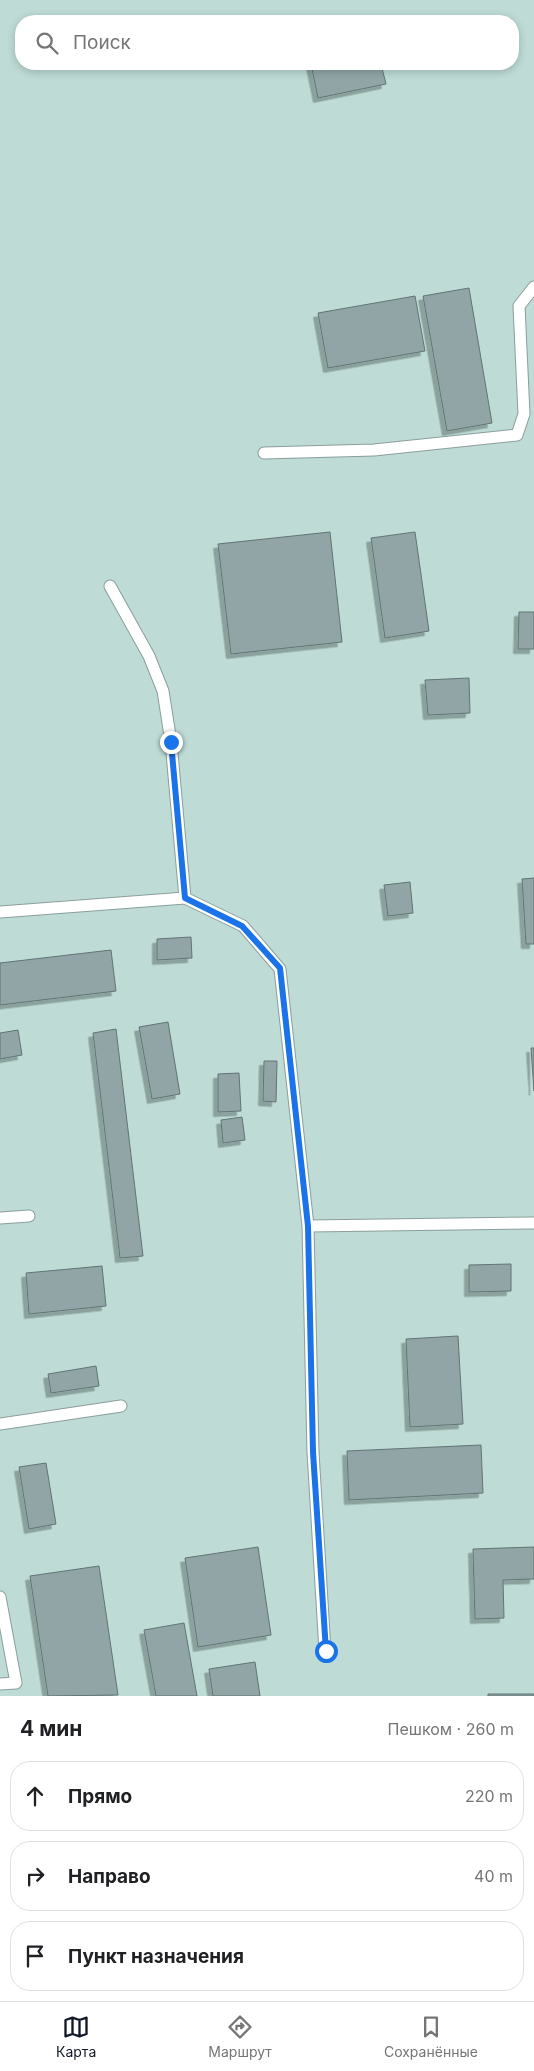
<!DOCTYPE html>
<html lang="ru">
<head>
<meta charset="utf-8">
<style>
  body { margin:0; font-family:Inter,sans-serif; background:#f2f2f2; color:#202124 }
  .stop { position:absolute; width:15px; height:15px; margin:-11px; border:4px solid #1a73e8; border-radius:50%; background:#fff }
  .stop.end { background:#1a73e8; border-color:#fff; box-shadow:0 1px 5px #0008 }
  .list { margin:0; padding:0; list-style:none }
  h2 { display:flex; justify-content:space-between; align-items:center; height:65px; margin:0; padding:0 20px; font-size:21px }
  h2 small { font-size:16px; font-weight:400; color:#757577 }
  .list li { display:grid; grid-template-columns:32px 1fr auto; gap:15px; align-items:center; box-sizing:border-box; height:70px; margin:0 10px 10px; padding:0 10px; border:1px solid #e0e0e0; border-radius:20px }
  .list b { display:block; font-size:19px; white-space:nowrap }
  .list em { font-size:16px; font-style:normal; color:#757577 }
  .icon { flex:none; width:28px; height:28px; fill:none; stroke:currentColor; stroke-width:2; stroke-linecap:round; stroke-linejoin:round }
  .map { position:relative; flex:none; width:534px; height:1696px; overflow:hidden }
  .search { position:absolute; background:#fff; box-shadow:0 2px 8px #0003; left:15px; right:15px; top:15px; height:55px; display:flex; align-items:center; gap:12px; box-sizing:border-box; padding:0 18px; border-radius:20px; color:#757577; font-size:19px }
  .sheet { height:305px; background:#fff }
  nav { display:flex; justify-content:space-around; align-items:center; box-sizing:border-box; height:70px; border-top:1px solid #e0e0e0; background:#fff; font-size:14px; color:#757577 }
  nav a { display:grid; justify-items:center; gap:2px }
  nav .on { color:#111827 }
  .map>svg:first-child { display:block }
</style>
</head>
<body>
<div class="map">
<svg width="534" height="1696" viewBox="0 0 534 1696">
  <defs>
    <filter id="shadow"><feDropShadow dx="-4.5" dy="4.5" stdDeviation="0" flood-color="#0004"/></filter>
  </defs>
  <rect width="100%" height="100%" fill="#d1e5e1"/>
  <path fill="#bedbd6" fill-rule="evenodd" d="M0,0h534v1696h-534zM21,21h492v43h-492z"/>
  <path fill="#91a5a6" stroke="#617475" filter="url(#shadow)" d="M311,64h70l5,20 -68,14z
    M469,288l23,135 -45,8 -24,-135z
    M415,296l10,55 -97,17 -10,-55z
    M330,532l12,110 -111,12 -13,-110z
    M415,532l14,99 -44,7 -14,-100z
    M519,612h15v37h-16z
    M469,678l1,35 -42,2 -3,-35z
    M534,878v66h-8l-4,-65z
    M410,882l3,31 -25,3 -4,-31z
    M191,937l1,21 -35,2v-21z
    M111,950l5,41 -116,14v-42z
    M168,1022l12,72 -28,5 -13,-72z
    M116,1029l27,227 -23,2 -27,-225z
    M18,1030l4,25 -22,4v-26z
    M531,1048h3v43z
    M264,1061h13l-1,41 -13,-1z
    M239,1073l2,38 -23,1v-38z
    M242,1117l3,23 -22,3 -2,-23z
    M511,1264v27l-42,1v-27z
    M102,1266l4,40 -77,8 -3,-41z
    M458,1336l5,88 -53,3 -4,-88z
    M96,1366l3,20 -48,7 -3,-19z
    M481,1445l2,48 -134,7 -2,-49z
    M46,1463l10,61 -27,5 -10,-62z
    M258,1547l13,88 -73,12 -13,-89z
    M534,1547v32l-31,1 1,38 -29,1 -2,-70z
    M99,1566l19,129 -70,1 -18,-120z
    M184,1623l13,73h-41l-12,-66z
    M255,1662l5,34h-47l-4,-27z
    M488,1694h46v2h-46z"/>
  <g fill="none" stroke-linecap="round" stroke-linejoin="round">
    <g stroke="#8b9e9b" stroke-width="13">
      <path id="service" d="M264,453l110,-3 143,-15 7,-21 -5,-108 15,-19
        M110,586l39,70 14,35 8,51 14,156 58,28 37,43 28,257 226,-3
        M0,912l185,-14
        M0,1218l29,-2
        M308,1226l5,226 12,199
        M0,1424l121,-18
        M0,1597l16,86 -16,1"/>
    </g>
    <use href="#service" stroke="#fff" stroke-width="11"/>
  </g>
  <g fill="none" stroke-linecap="round" stroke-linejoin="round">
    <path stroke="#1a73e8" stroke-width="6" d="M171,742l14,156 57,28 38,42 28,258 5,226 13,199"/>
  </g>
</svg>
<div class="stop" style="left:326px;top:1651px"></div>
<div class="stop end" style="left:171px;top:742px"></div>
<div class="search"><svg class="icon" aria-label="search" viewBox="0 0 24 24"><circle cx="10" cy="10" r="6"/><path d="M15 15l6 6"/></svg>Поиск</div>
</div>
<section class="sheet">
<h2>4 мин<small>Пешком · 260 m</small></h2>
<ul class="list">
<li><svg class="icon" aria-label="ahead" viewBox="0 0 24 24"><path d="M12 20V5M6 11l6-6 6 6"/></svg><div><b>Прямо</b></div><em>220 m</em></li>
<li><svg class="icon" aria-label="right" viewBox="0 0 24 24"><path d="M7 20v-9h11M14 6l5 5-5 5"/></svg><div><b>Направо</b></div><em>40 m</em></li>
<li><svg class="icon" aria-label="arrive" viewBox="0 0 24 24"><path d="M6 21V4h12l-3 4 3 4H6"/></svg><div><b>Пункт назначения</b></div></li>
</ul>
</section>
<nav>
<a class="on"><svg class="icon" aria-label="map" viewBox="0 0 24 24"><path d="M3 6l6-2 6 2 6-2v14l-6 2-6-2-6 2zM9 4v14M15 6v14"/></svg>Карта</a>
<a><svg class="icon" aria-label="directions" viewBox="0 0 24 24"><path d="M12 3l9 9-9 9-9-9zM9 14v-3h6M13 9l2 2-2 2"/></svg>Маршрут</a>
<a><svg class="icon" aria-label="saved" viewBox="0 0 24 24"><path d="M7 4h10v16l-5-4-5 4z"/></svg>Сохранённые</a>
</nav>
</body>
</html>
